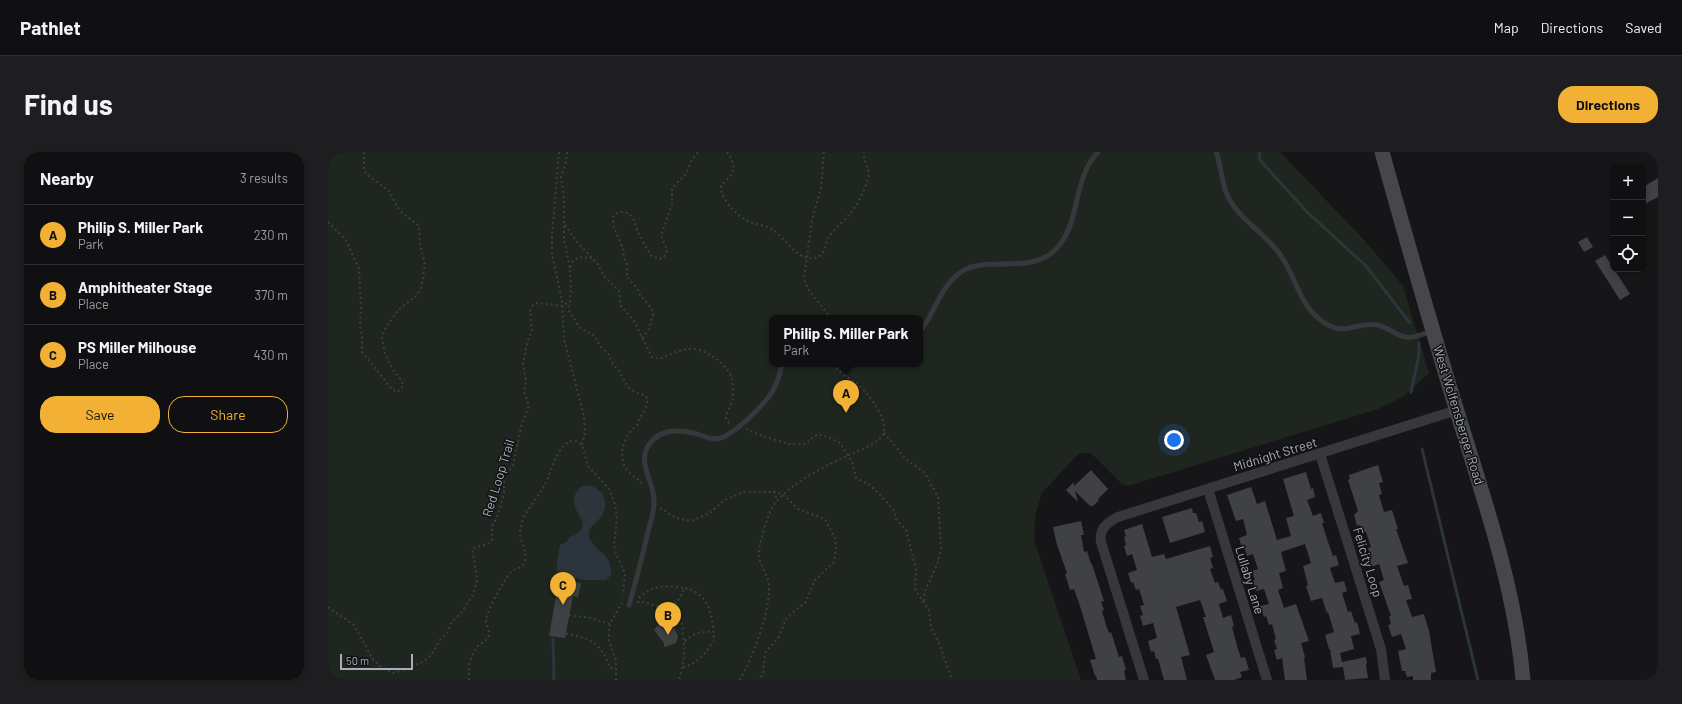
<!DOCTYPE html>
<html lang="en">
<head>
<meta charset="utf-8">
<style>
  body { margin:0; font-family:Barlow,sans-serif; background:#1e1e20; color:#f1f3f6 }
  .controls { position:absolute; right:12px; top:12px; display:grid; overflow:hidden; border-radius:8px; box-shadow:0 2px 6px #0003 }
  .controls button { width:36px; height:36px; display:grid; place-items:center; padding:0; border:0; border-bottom:1px solid #303032; background:#101012; color:#f1f3f6; font:20px sans-serif }
  .scale { position:absolute; left:12px; bottom:10px; width:73px; box-sizing:border-box; padding-left:4px; border:2px solid #a8adb8; border-top:0; font-size:11px; line-height:14px; white-space:nowrap; color:#a8adb8; -webkit-text-stroke:3px #111113; paint-order:stroke }
  .you { position:absolute; left:846px; top:288px; width:14px; height:14px; margin:-10px; border:3px solid #fff; border-radius:50%; background:#1a73e8; box-shadow:0 0 0 6px #1a73e833 }
  .badge { display:grid; place-items:center; width:26px; height:26px; border-radius:50%; background:#f2b134; color:#111; font-size:13px; font-weight:700 }
  .pin { position:absolute; translate:-50% -33px; filter:drop-shadow(0 1px 2px #0008) }
  .pin::after { content:''; position:absolute; top:21px; width:14px; height:12px; background:inherit; clip-path:polygon(0 0,100% 0,50% 100%) }
  .popup { position:absolute; left:441px; top:163px; width:154px; height:52px; box-sizing:border-box; display:grid; place-content:center; border-radius:8px; background:#101012; filter:drop-shadow(0 1px 3px #0005); font-size:13px; white-space:nowrap; color:#9c9d9f }
  .popup b { font-size:15px; color:#f1f3f6 }
  .popup::after { content:''; position:absolute; left:50%; top:100%; margin-left:-8px; border:8px solid transparent; border-top-color:#101012 }
  .list { margin:0; padding:0; list-style:none }
  h2 { display:flex; justify-content:space-between; align-items:center; height:52px; margin:0; padding:0 16px; font-size:17px }
  h2 small { font-size:13px; font-weight:400; color:#9c9d9f }
  .list li { display:grid; grid-template-columns:26px 1fr auto; gap:12px; align-items:center; box-sizing:border-box; height:60px; padding:0 16px; border-top:1px solid #303032 }
  .list b { display:block; font-size:15px; white-space:nowrap }
  .list p { margin:0; font-size:13px; white-space:nowrap; color:#9c9d9f }
  .list em { font-size:13px; font-style:normal; color:#9c9d9f }
  .actions { display:flex; gap:8px; padding:12px 16px }
  .actions a { flex:1; padding:9px 0; border:1px solid #f2b134; border-radius:16px; text-align:center; font-size:14px; color:#f2b134 }
  .actions .main { background:#f2b134; color:#111 }
  .icon { flex:none; width:22px; height:22px; fill:none; stroke:currentColor; stroke-width:2; stroke-linecap:round; stroke-linejoin:round }
  .map { position:relative; flex:none; width:1330px; height:528px; overflow:hidden; border-radius:16px }
  header { display:flex; align-items:center; gap:24px; box-sizing:border-box; height:56px; padding:0 20px; background:#101012; border-bottom:1px solid #303032 }
  header strong { font-size:19px }
  nav { display:flex; gap:22px; margin-inline-start:auto; font-size:14px }
  .intro { display:flex; align-items:center; justify-content:space-between; box-sizing:border-box; height:96px; padding:0 24px }
  h1 { margin:0; font-size:28px }
  .button { padding:10px 18px; border-radius:16px; background:#f2b134; color:#111; font-size:14px; font-weight:700 }
  main { display:flex; gap:24px; padding:0 24px }
  aside { flex:1; background:#101012; border-radius:16px; box-shadow:0 2px 6px #0003 }
  .map>svg:first-child { display:block }
</style>
</head>
<body>
<header>
<strong>Pathlet</strong>
<nav><a>Map</a><a>Directions</a><a>Saved</a></nav>
</header>
<div class="intro"><h1>Find us</h1><a class="button">Directions</a></div>
<main>
<aside>
<h2>Nearby<small>3 results</small></h2>
<ul class="list">
<li><span class="badge">A</span><div><b>Philip S. Miller Park</b><p>Park</p></div><em>230 m</em></li>
<li><span class="badge">B</span><div><b>Amphitheater Stage</b><p>Place</p></div><em>370 m</em></li>
<li><span class="badge">C</span><div><b>PS Miller Milhouse</b><p>Place</p></div><em>430 m</em></li>
</ul>
<div class="actions"><a class="main">Save</a><a>Share</a></div>
</aside>
<div class="map">
<svg width="1330" height="528" viewBox="0 0 1330 528">
  <rect width="100%" height="100%" fill="#161618"/>
  <path fill="#1e261f" fill-rule="evenodd" d="M0,0h952l86,90 37,44 26,87 -25,23 -26,13 -250,77 -6,-2 -31,-31h-12l-37,40 -7,23 -1,24 47,140h-753zM444,166h148v46h-148z"/>
  <path fill="#2c353c" d="M254,334c8,-1 13,0 20,7 2,2 2,5 3,8 3,20 -19,22 -16,35 5,17 24,16 22,39l-5,5h-20l-26,-4 1,-4 -5,-1 4,-27c5,0 8,-2 9,-7 4,-1 6,-2 9,-4 12,-9 -3,-20 -4,-30 -1,-7 3,-13 8,-17z"/>
  <g fill="none" stroke-linecap="round" stroke-linejoin="round">
    <path stroke="#2c353c" stroke-width="3" d="M932,0l-1,7 48,53 58,53 45,58
      M1083,240l8,-37v-12
      M1094,297l56,231
      M225,487l1,41"/>
  </g>
  <path fill="#404145" d="M1330,26v19l-15,8v-18z
    M1259,85l6,10 -9,5 -6,-10z
    M1277,103l25,39 -10,6 -25,-39z
    M1050,313l5,17 -4,1 3,11 -3,1 5,17 8,-2 6,19h-2l12,34 -11,3 7,20 4,-1 4,14 -6,1 6,17 12,-3 5,17 7,41 -5,1v7h-18v-4l-6,1 -2,-6h-3l-4,-20 8,-2 -5,-15 -9,3 -4,-12 3,-1 -2,-8h2l-12,-34 5,-2 -5,-16 -8,3 -3,-9 3,-1 -3,-9 3,-1 -5,-15 -4,1 -2,-8 -3,1 -3,-11 4,-4 -10,-31 2,-1 -1,-4z
    M763,318l17,19 -10,10 1,1 -6,6h-3l-15,-15 3,11 -12,-12 8,-8v4z
    M978,320l5,17 2,-1 2,9 -8,3 6,16 8,-3 3,10h-2l6,19 5,14 3,-1 3,10 -9,3 5,15 9,-2 3,10 -5,2 6,19 3,-1 4,12 2,-1 3,12 -9,2 3,13 -14,4 2,9 24,-5 1,6 -1,2 2,13 -23,2 -2,-13 -10,1 -3,-19h-1l-4,-14 9,-3 -6,-20 -1,1 -5,-15 -11,3 -5,-15 2,-1 -5,-19 8,-3 -6,-19 -24,8 5,19 -7,2 4,15 -5,2 6,18 12,-4 13,37 -8,2 4,14 -1,1 3,22h-22l-3,-22 -5,2 -3,-10 3,-1 -3,-9 2,-1 -4,-15 -3,1 -3,-9 -2,1 -4,-11 9,-2 -5,-15 -8,2 -3,-11h2l-3,-9 6,-2 -5,-15 -6,2 -3,-9 -2,1 -3,-10 8,-3 -4,-16 -7,2 -9,-26 24,-8 6,17 8,-3 12,39 14,-4 -5,-18 8,-2 -11,-37z
    M864,356l1,5h3l3,9 3,-1 3,11 -35,11 -8,-26z
    M753,369l3,14h-3l3,17 3,-1 4,13h1l12,37 -3,1 3,8 -2,1 4,14 3,8 2,-1 8,25 3,-1 4,14 -2,1 2,9h-29l-1,-4h-1l-5,-16 6,-1 -16,-53 -6,-17 -4,1 -5,-16 2,-1 -10,-28 -4,-18z
    M814,372l10,33 12,-3 2,5 44,-13 3,11 -3,1 3,10 -3,1 5,14 3,-1 3,8 2,-1 4,12 -8,3 4,14 8,-3 3,11 -2,1 6,22 3,9 4,-1 4,13 -9,2 2,5 -8,3h-19l-9,-25 8,-3 -11,-35h3l-6,-17 -24,7 14,48 -9,2 6,23h-23l-6,-21h-2l-2,-8 -3,1 -3,-11 9,-3 -4,-15 -10,3 -3,-10 3,-1 -3,-9 4,-1 -5,-16 -3,1 -3,-8 -2,1 -3,-10 9,-3 -5,-16 -5,2 -3,-10 2,-1 -2,-8 2,-1 -2,-6z
    M231,428l22,3 -3,14 -5,-1 -8,42 -16,-2z
    M336,469l7,4 4,4 3,8 -2,6 -12,4v-4l-10,-13 7,-8z"/>
  <g fill="none" stroke-linecap="round" stroke-linejoin="round">
    <path stroke="#3d3f44" stroke-width="2" stroke-dasharray="2 3" stroke-linecap="butt" d="M231,0l-7,84v19l10,45 2,39 20,77 1,16 -3,13
      M239,0l-1,10 -5,15 3,21v41l6,30 1,20 -2,22 11,17 15,8 5,10 8,7 5,11 6,7 9,16 7,5 11,4c3,9 -1,12 -5,20 -2,2 -2,5 -3,8 -2,3 -5,4 -7,7 -8,9 -11,23 -7,34 4,10 14,12 19,20
      M399,0l5,8 2,9 -2,5 -11,12c-1,13 17,31 29,36 7,3 17,3 23,8 12,8 25,32 42,28 12,-3 9,-14 14,-22 6,-7 13,-13 19,-20 9,-9 16,-25 20,-37 3,-10 -5,-17 -4,-27
      M496,0l-3,36 -9,32 -8,59 4,10 23,29
      M0,70l18,18 13,29 2,37 -1,20 2,11v15l29,36 5,4 3,-1 4,-5 -1,-5 -9,-11 -8,-16 -3,-16 2,-7 14,-21 18,-14 5,-8 4,-23 -5,-21 -1,-18 -20,-16 -10,-19 -23,-17 -2,-6v-16
      M237,73l11,16 21,22 7,13 15,15 2,15 13,15 18,36 7,2c10,-4 18,-9 29,-10 16,-2 39,14 44,30 1,5 1,13 1,18 -1,8 -6,13 -7,21l5,8
      M242,115l3,-6 6,-4 13,1
      M314,186l7,-9 4,-14 -1,-6 -12,-14 -3,-7 -10,-11v-12l-3,-7 -1,-10 -9,-20 -1,-11c6,-8 16,-6 21,3 2,3 2,8 4,12 3,6 9,18 14,24l8,3 4,-2 3,-7 -6,-14 11,-32v-16l14,-14 5,-13 7,-9
      M418,277l16,7 27,8h17l6,-6 6,-4 12,4 10,5 12,19 4,16 14,7 15,15 9,11 2,8 10,11 10,39 -1,19 3,6 11,16 2,17 8,16 13,37
      M556,281l23,27 17,12 14,25 3,52 -4,16 -12,26 -1,10
      M445,340l3,3v5
      M332,356l16,10 15,3 19,-8 13,-12 20,-9h34l9,5 12,12 27,10 10,19 1,10 -2,14 -20,19 -8,21 -19,15 -9,21 -13,15 -2,21 -4,6
      M309,450c12,-1 19,6 30,7 9,-6 14,-10 17,-21 -17,-3 -34,-3 -46,11
      M0,455l26,18 18,33 10,10 11,5 14,-4 17,-8 8,-7 8,-14 7,-7 5,-11 9,-9 12,-18 4,-14 -3,-23 -2,-8c5,-6 14,-2 20,-10v-14l6,-11 6,-22v-16l9,-12 9,-42 7,-17 -5,-15 2,-10 -3,-18 4,-19 5,-15 -2,-18 3,-6 4,-2 26,3 6,-5
      M339,457c4,6 10,8 14,13 3,5 1,10 2,15 3,15 0,29 -4,43
      M241,463l22,3 19,6
      M238,482c24,4 35,9 44,34l7,1
      M357,489c7,-8 19,-10 29,-9
      M355,515c14,-2 23,-15 31,-26 -1,-22 -3,-48 -30,-53
      M141,528c-1,-11 1,-26 9,-34 4,-4 9,-5 11,-11 1,-5 -3,-9 -3,-15 1,-9 13,-30 18,-38 2,-3 4,-7 7,-10 5,-4 12,-4 14,-11 3,-11 -8,-22 -4,-35 3,-15 17,-28 24,-42 6,-11 17,-57 37,-39l6,21 21,23 6,15 2,15 -3,26 3,11 8,18 -2,21
      M288,528v-19l-7,-21v-8l1,-8 12,-21
      M412,528c13,-25 30,-66 29,-95 -1,-10 -8,-18 -10,-28 -2,-8 8,-39 12,-47 12,-24 56,-45 80,-56 11,-5 27,-10 33,-21 3,-15 -16,-41 -28,-50 -8,-6 -18,-11 -24,-19"/>
    <path stroke="#37383d" stroke-width="5" d="M888,0c6,15 5,32 13,47 12,21 35,34 50,54 18,24 21,59 51,73 15,8 31,-4 47,-1 11,2 18,10 28,12 8,2 19,-3 27,-6
      M592,180c14,-18 21,-47 41,-60 26,-18 69,4 95,-23 25,-25 16,-70 42,-97
      M301,453c7,-25 14,-49 19,-74 3,-9 6,-19 6,-29 1,-19 -17,-38 -6,-56 11,-18 31,-17 49,-12 6,2 13,5 20,5 15,-2 47,-34 55,-47 5,-8 8,-18 10,-28"/>
    <path stroke="#37383d" stroke-width="10" d="M992,302l61,195 4,31
      M880,337l59,191
      M816,528l-43,-138c-2,-12 6,-20 17,-25l339,-107"/>
    <path stroke="#45474d" stroke-width="15" d="M1054,0c24,86 48,171 74,256 27,89 59,178 67,272"/>
  </g>
  <g text-anchor="middle" dominant-baseline="central" stroke-width="3" stroke-linejoin="round" paint-order="stroke">
    <g font-size="13" fill="#a8adb8" stroke="#111113">
      <text transform="translate(1131 263) rotate(73)">West Wolfensberger Road</text>
      <text transform="translate(947 302) rotate(-17)">Midnight Street</text>
      <text transform="translate(170 326) rotate(-73)">Red Loop Trail</text>
      <text transform="translate(1040 410) rotate(73)">Felicity Loop</text>
      <text transform="translate(922 428) rotate(73)">Lullaby Lane</text>
    </g>
  </g>
</svg>
<div class="controls">
<button>+</button>
<button>−</button>
<button><svg class="icon" aria-label="locate" viewBox="0 0 24 24"><circle cx="12" cy="12" r="6"/><path d="M12 2v4M12 18v4M2 12h4M18 12h4"/></svg></button>
</div>
<div class="scale">50 m</div>
<div class="you"></div>
<div class="pin badge" style="left:518px;top:261px">A</div>
<div class="popup"><b>Philip S. Miller Park</b>Park</div>
<div class="pin badge" style="left:340px;top:483px">B</div>
<div class="pin badge" style="left:235px;top:453px">C</div>
</div>
</main>
</body>
</html>
